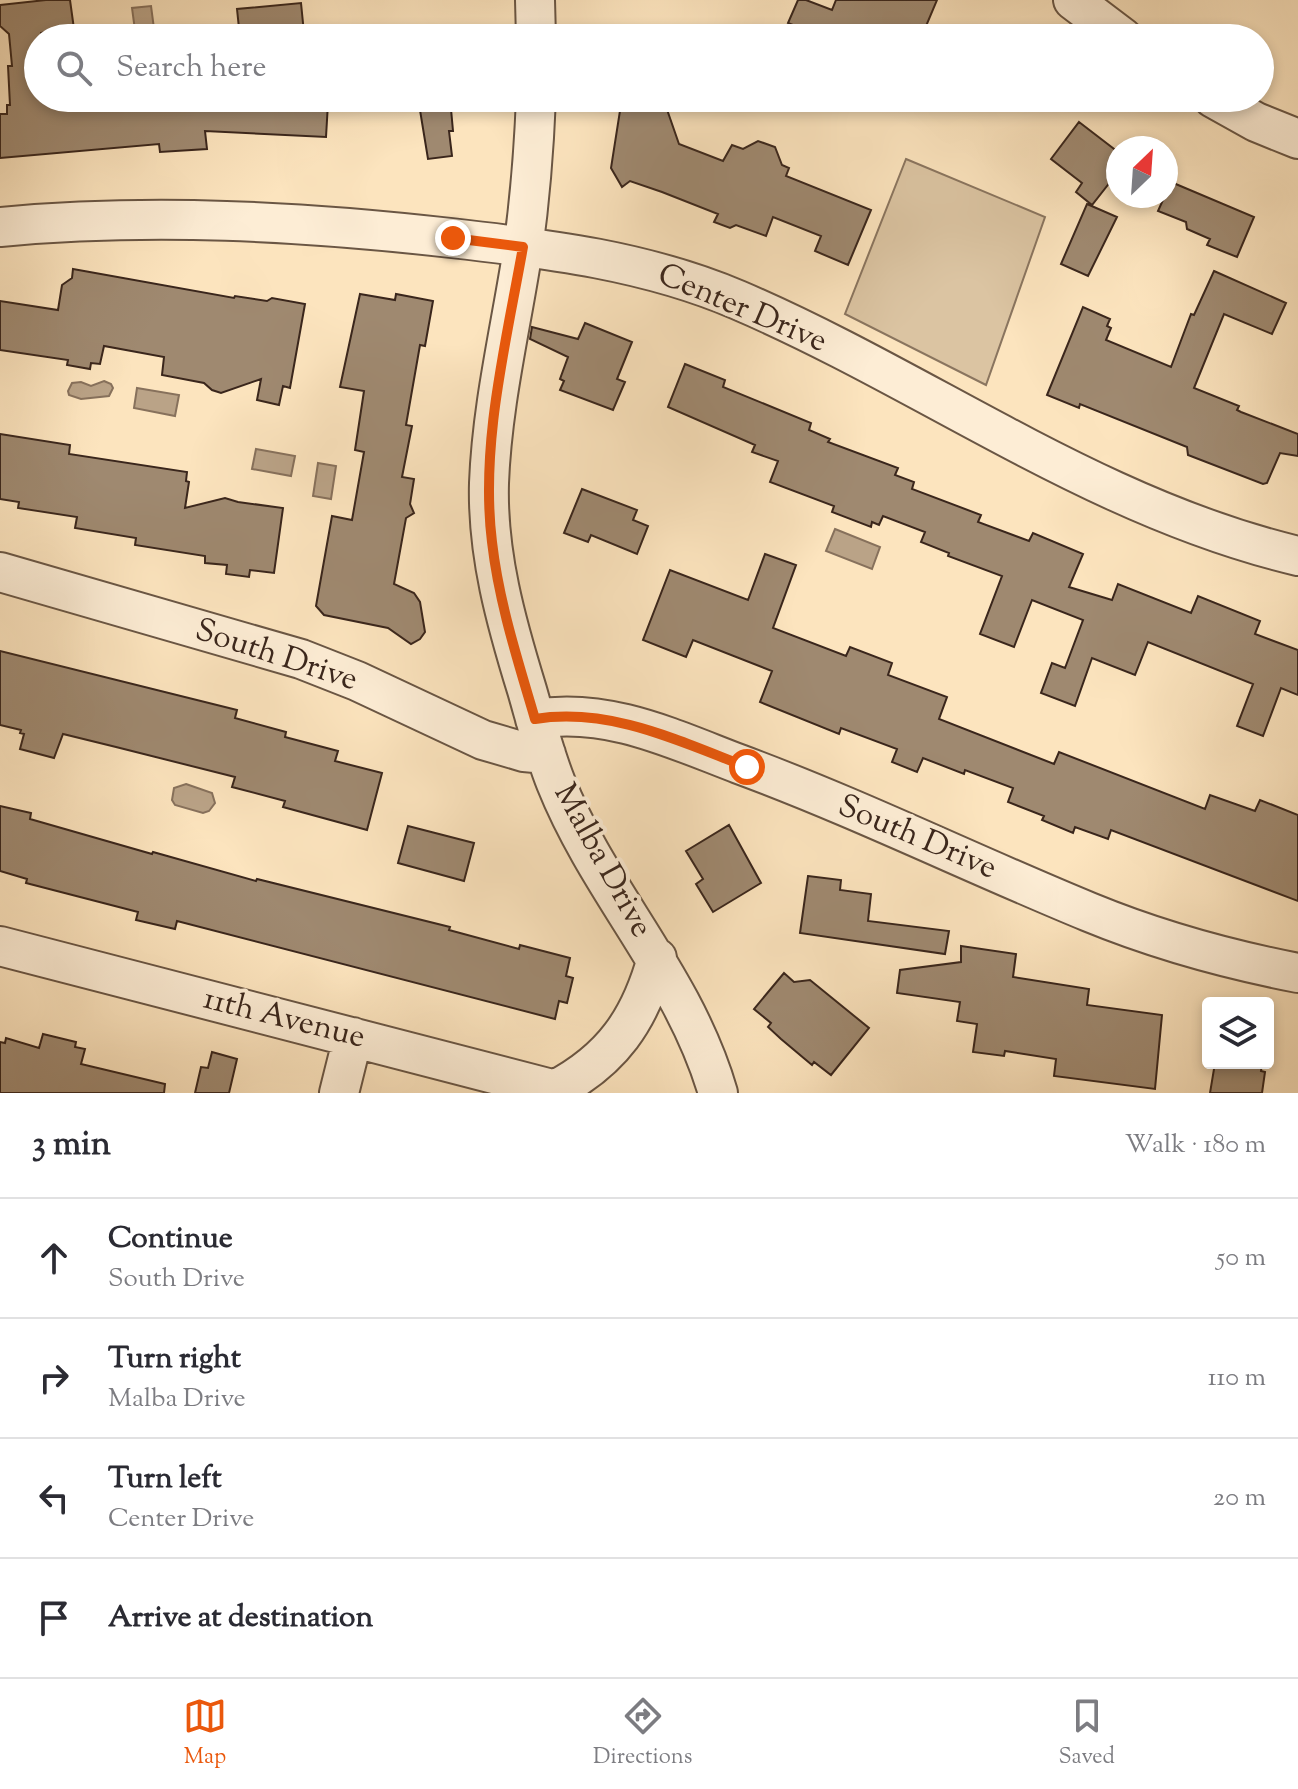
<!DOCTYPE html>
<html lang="en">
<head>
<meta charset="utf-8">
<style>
  body { margin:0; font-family:"Sorts Mill Goudy",serif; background:#f2f2f3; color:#2b2b33 }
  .controls { position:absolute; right:24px; bottom:24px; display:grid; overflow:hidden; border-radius:8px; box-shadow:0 4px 12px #0003 }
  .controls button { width:72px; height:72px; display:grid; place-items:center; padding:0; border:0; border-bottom:2px solid #e1e1e2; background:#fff; color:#2b2b33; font:40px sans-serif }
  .compass { position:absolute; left:1106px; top:136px; width:72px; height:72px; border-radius:50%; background:#fff; box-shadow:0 4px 12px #0003; rotate:25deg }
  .stop { position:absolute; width:24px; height:24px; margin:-18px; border:6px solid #ea580c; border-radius:50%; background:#fff }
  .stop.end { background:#ea580c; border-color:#fff; box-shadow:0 2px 8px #0008 }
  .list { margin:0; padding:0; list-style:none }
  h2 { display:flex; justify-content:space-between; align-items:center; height:104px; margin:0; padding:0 32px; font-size:34px }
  h2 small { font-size:26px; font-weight:400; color:#7c7c81 }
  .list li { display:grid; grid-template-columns:52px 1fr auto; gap:24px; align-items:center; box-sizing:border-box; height:120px; padding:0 32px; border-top:2px solid #e1e1e2 }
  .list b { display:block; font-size:30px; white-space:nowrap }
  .list p { margin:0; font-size:26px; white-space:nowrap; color:#7c7c81 }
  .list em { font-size:26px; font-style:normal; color:#7c7c81 }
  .icon { flex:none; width:44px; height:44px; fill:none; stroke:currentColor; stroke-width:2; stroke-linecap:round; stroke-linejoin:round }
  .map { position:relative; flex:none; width:1298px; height:1093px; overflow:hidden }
  .search { position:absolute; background:#fff; box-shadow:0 4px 12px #0003; left:24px; right:24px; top:24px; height:88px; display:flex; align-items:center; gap:20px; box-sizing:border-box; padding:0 28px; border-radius:44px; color:#7c7c81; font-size:30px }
  .sheet { height:584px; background:#fff }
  nav { display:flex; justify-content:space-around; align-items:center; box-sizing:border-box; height:112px; border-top:2px solid #e1e1e2; background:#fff; font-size:22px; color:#7c7c81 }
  nav a { display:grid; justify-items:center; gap:4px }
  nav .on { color:#ea580c }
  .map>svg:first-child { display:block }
</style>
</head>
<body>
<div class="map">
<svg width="1298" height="1093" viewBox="0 0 1298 1093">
  <rect width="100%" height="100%" fill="#fce4be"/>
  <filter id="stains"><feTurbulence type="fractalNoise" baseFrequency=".0025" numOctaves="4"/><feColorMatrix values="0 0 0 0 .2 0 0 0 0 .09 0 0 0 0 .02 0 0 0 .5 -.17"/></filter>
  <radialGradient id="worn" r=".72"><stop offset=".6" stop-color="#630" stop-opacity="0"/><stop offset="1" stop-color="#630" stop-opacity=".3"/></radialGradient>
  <path fill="#dbc4a2" stroke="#8a755f" stroke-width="2" d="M906,159l139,58 -59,168 -141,-71z"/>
  <path fill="#baa387" stroke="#87715c" stroke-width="2" d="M151,6l4,30 -19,2 -4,-30z
    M104,381l7,3 2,4 -4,8 -28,3 -12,-4 -1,-4 4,-8 9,-1 10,4z
    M137,388l42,7 -4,21 -41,-8z
    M256,449l39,7 -4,20 -39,-7z
    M318,463l18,3 -5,33 -18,-3z
    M835,529l45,18 -8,22 -46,-18z
    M186,784l26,9 3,10 -6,8 -6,2 -28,-8 -3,-5 2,-12z"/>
  <path fill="#9f8970" stroke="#3a261c" stroke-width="2" d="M46,0h24l4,29 -33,4v5h-3v60h40l1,6 87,-6h147v4l15,1 -2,34 -121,-6 2,18 -47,3 -1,-8 -159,14v-44h7v-9h3l-2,-39h4l-3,-32 -9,-8v-21z
    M798,0h8l26,10 4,-10h101l-16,38h-97l-36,-15z
    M301,3l3,30 -64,5 -3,-29z
    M418,98h32l3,33h-4l3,25 -24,3z
    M622,98h41l16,46 44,17 9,-16 11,4 15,-8 17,6 7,18 7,3 -3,8 85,34 -23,55 -33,-14 6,-15 -48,-19 -7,19 -30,-11 -6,3 -16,-6 4,-8 -56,-22 -32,-11 -8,6 -11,-19z
    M1079,122l39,30v20l-26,33 -16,-13 6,-9 -31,-24z
    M1171,182l83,35 -17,40 -30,-12 3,-6 -23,-10 -1,-7 -28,-11z
    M1087,204l30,13 -29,59 -27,-12z
    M73,269l161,29 1,-2 32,5 5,-3 33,6 -15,84 -7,-2 -4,19 -22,-5 4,-21 -40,14 -9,-3 -8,-7 -42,-8 2,-18 -60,-11 -4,18 -9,-1 -1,6 -23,-4 1,-5 -68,-10v-49l58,9 4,-25 10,-7z
    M1214,271l72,32 -14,31 -48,-20 -30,74 45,18 -2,4 4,2 57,22v22l-18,-3 -13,30 -4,1 -75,-29 -1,-8 -107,-43 -1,4 -32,-13 36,-88 27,12 -3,7 4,2 -5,12 65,27 20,-53 3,1z
    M360,294l35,6 1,-6 37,7 -8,45 -5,-1 -14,80 6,1 -10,51 12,2 -4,25 4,9 -8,5 -12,66 20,9 6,9 5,30 -5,7 -9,5 -23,-16 -64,-13 -8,-9 16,-90 20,4 12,-68 -9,-2 9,-59 -24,-4z
    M585,323l47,19 -15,37 8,3 -12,28 -53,-20 4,-9 -4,-2 8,-22 -38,-18 2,-12 46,12z
    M685,364l40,16 -2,7 88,36 -2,7 21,9 -2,3 70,26 -3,7 19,7 -2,7 69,26 -3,7 51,19 4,-8 50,21 -14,33 43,13 6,-16 73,29 7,-17 62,25 -5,13 43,16v45l-17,-7 -18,48 -26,-10 16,-42 -105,-42 -13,33 -43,-17 -17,48 -34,-13 11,-30 13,5 18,-48 -51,-20 -18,47 -34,-13 22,-58 -54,-20 1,-3 -28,-11 4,-10 -42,-16 -4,9 -7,-3 -1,5 -39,-15 2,-6 -64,-24 8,-21 -26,-9 3,-7 -87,-38z
    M0,434l70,11 -1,9 118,18 -1,9 3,1 -4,26 40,-10 13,4 45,6 -9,65 -24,-3 -1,7 -23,-3 1,-9 -22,-2v-7l-70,-11 1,-7 -61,-10 2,-11 -59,-9 1,-6 -19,-3z
    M582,489l55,21 -4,10 15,6 -11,28 -46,-19 -3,7 -24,-9z
    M765,554l31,11 -23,63 73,28 4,-9 42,16 -4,12 59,22 -8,22 115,45 5,-12 146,57 5,-14 45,16 5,-11 38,15v86l-187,-71 -3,9 -33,-12 -2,6 -31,-13 2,-4 -36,-14 5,-14 -48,-18 -1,4 -41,-16 -6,14 -25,-10 5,-13 -56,-21 -2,6 -79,-32 12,-31 -79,-31 -7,17 -43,-17 27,-70 78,30z
    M0,651l237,59 -2,8 51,14 -1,5 53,14 -3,10 47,12 -15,57 -84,-23 2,-6 -53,-14 3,-10 -119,-30 -53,-13 -9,24 -34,-9 4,-15 -4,-1 1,-3 -21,-5z
    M0,806l31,7 -1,6 122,35 1,-2 103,29 1,-2 193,48 -1,3 70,19 1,-4 50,13 -4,18 7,2 -6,25 -8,-2 -4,18 -378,-98 -2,8 -39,-9 2,-8 -112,-29 1,-4 -27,-8z
    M729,825l32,58 -48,29 -17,-28 7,-5 -17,-28z
    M408,826l66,17 -10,38 -66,-18z
    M808,876l33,4 -1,10 31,4 -3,27 81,10 -4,23 -145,-21z
    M961,946l55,8 -3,23 76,12 -2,16 75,10 -7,74 -101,-13 2,-17 -51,-8 -1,5 -31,-4 4,-28 -20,-3 3,-19 -63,-9 3,-23 61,-8z
    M784,973l10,9 16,-2 59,48 -38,47 -17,-13 -2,3 -31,-26 -13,-12 3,-4 -17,-14z
    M43,1034l33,8 -1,5 10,2 -4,15 84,20 -1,9h-164v-51l5,1 1,-5 33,10z
    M212,1052l25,7 -8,34h-34l6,-26 7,1z
    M1215,1063h47l-1,8 4,1 -3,21h-52z"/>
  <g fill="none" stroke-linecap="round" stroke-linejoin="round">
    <g stroke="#6a5644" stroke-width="42">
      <path id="minor" d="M535,0l1,38
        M1073,0l50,38
        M536,98c-2,50 -6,101 -13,151 -12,78 -31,155 -34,234 -2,71 17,139 38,207 9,31 17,63 29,93 44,110 128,193 162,310
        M1213,98l43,24 42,17
        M0,227c151,-14 301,-6 451,11 98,11 196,23 287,62 189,81 357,208 560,256
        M0,572l301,87 56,22 126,59 41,12 22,2
        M535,719c73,-12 138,20 204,45 119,44 233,100 350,148 68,28 137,47 209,61
        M0,946l567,147
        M555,1090c57,-30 85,-70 102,-132
        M339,1093l14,-56"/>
    </g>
    <use href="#minor" stroke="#fdedd5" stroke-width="38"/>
  </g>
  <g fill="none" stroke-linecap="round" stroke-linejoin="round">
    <path stroke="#ea580c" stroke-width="10" d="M453,238l70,9c-17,96 -43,198 -31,295 7,61 26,119 43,177 75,-12 144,22 212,48"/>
  </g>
  <g text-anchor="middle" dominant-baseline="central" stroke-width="8" stroke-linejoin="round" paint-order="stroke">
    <g font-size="32" fill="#3a261c" stroke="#fdedd5">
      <text transform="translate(742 309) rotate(23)">Center Drive</text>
      <text transform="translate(276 656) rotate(18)">South Drive</text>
      <text transform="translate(917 838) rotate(23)">South Drive</text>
      <text transform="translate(602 861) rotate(61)">Malba Drive</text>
      <text transform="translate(284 1019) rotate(14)">11th Avenue</text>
    </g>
  </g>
  <rect width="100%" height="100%" filter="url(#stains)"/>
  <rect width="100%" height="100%" fill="url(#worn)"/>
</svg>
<div class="controls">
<button><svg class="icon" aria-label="layers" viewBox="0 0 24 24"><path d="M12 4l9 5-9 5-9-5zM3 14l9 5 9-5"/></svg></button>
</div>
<svg class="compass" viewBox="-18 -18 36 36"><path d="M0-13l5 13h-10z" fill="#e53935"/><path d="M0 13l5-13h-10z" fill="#7c7c81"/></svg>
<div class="stop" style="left:747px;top:767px"></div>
<div class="stop end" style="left:453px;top:238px"></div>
<div class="search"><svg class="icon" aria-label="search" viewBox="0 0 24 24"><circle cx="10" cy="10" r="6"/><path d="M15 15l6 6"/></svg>Search here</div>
</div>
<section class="sheet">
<h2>3 min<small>Walk · 180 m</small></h2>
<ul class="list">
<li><svg class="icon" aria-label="ahead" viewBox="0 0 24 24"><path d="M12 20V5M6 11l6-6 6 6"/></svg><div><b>Continue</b><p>South Drive</p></div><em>50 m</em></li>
<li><svg class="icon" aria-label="right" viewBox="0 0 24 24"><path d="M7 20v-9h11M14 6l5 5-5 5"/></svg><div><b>Turn right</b><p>Malba Drive</p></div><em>110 m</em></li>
<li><svg class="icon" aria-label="left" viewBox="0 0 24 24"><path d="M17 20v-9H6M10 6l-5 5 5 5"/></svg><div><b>Turn left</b><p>Center Drive</p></div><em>20 m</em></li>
<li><svg class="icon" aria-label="arrive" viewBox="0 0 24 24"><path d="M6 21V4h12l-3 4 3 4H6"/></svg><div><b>Arrive at destination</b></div></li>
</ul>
</section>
<nav>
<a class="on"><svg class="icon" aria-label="map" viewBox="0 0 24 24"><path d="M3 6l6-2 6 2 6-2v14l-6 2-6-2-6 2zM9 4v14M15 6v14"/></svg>Map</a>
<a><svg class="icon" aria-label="directions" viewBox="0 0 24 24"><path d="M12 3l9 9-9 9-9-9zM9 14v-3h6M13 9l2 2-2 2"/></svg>Directions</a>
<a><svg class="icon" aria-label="saved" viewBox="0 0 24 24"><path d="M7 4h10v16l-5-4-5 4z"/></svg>Saved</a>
</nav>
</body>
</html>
